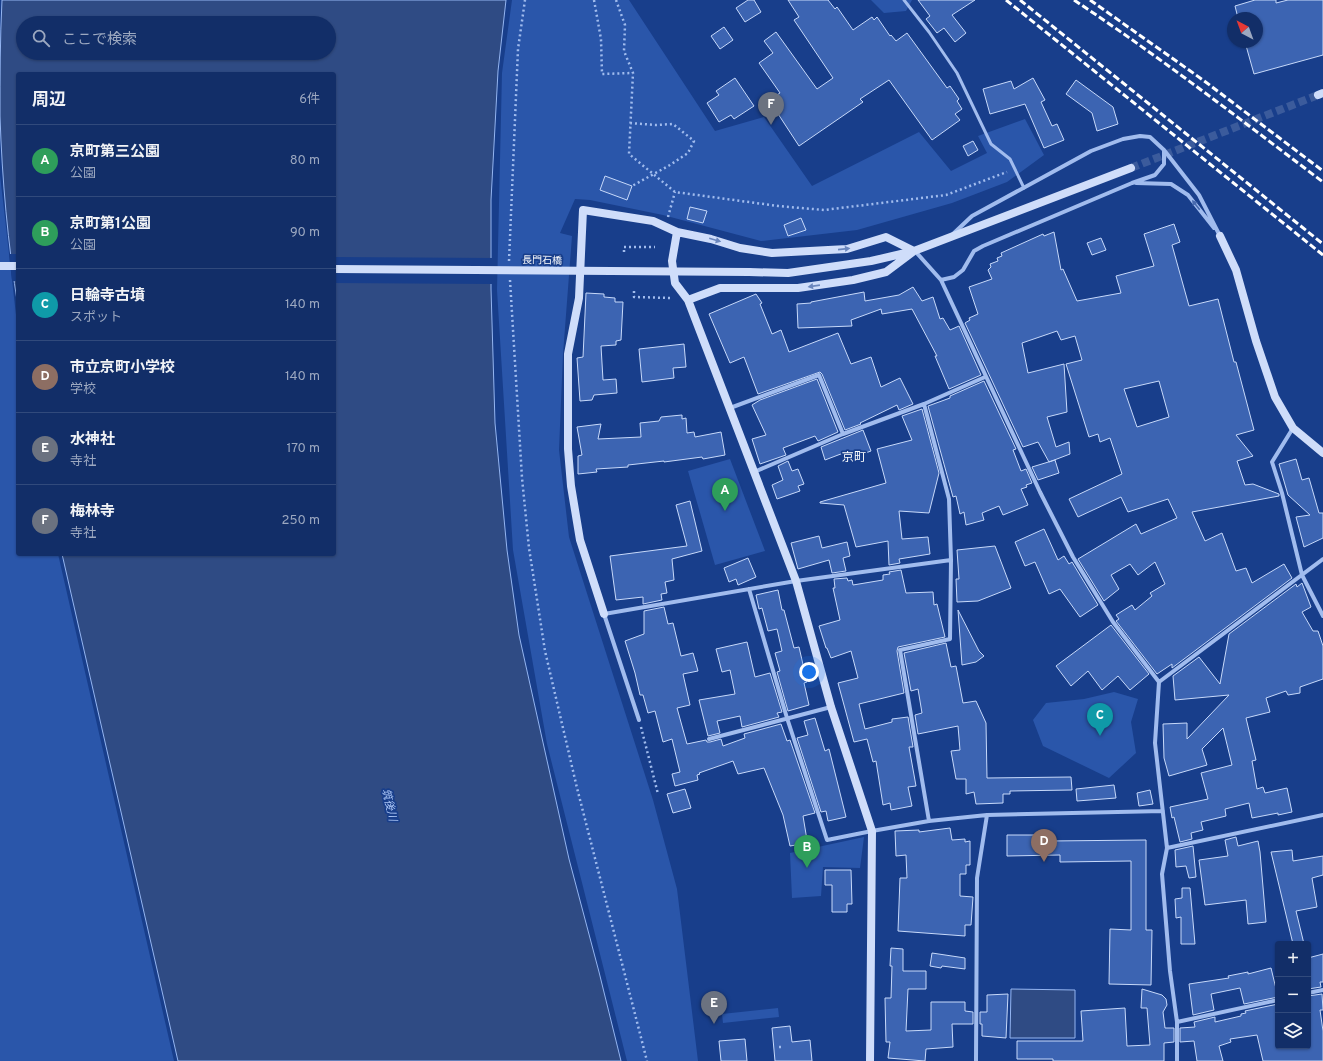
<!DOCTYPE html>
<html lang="ja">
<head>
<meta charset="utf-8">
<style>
  body { margin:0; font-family:Overpass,"Noto Sans JP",sans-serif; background:#1f3a71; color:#f1f3f6 }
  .controls { position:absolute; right:12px; bottom:12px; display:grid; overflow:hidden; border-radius:4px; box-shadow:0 1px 3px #0004 }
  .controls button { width:36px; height:36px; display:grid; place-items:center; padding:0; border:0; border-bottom:1px solid #314a7c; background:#122e68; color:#f1f3f6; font:20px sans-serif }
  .compass { position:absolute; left:1227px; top:12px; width:36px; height:36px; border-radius:50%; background:#122e68; box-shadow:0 1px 3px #0004; rotate:319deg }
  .you { position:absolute; left:809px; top:672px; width:14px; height:14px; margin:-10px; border:3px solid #fff; border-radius:50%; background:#1a73e8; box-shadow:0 0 0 6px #1a73e833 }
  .badge { display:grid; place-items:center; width:26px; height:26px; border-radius:50%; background:#95b2f1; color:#fff; font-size:13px; font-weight:700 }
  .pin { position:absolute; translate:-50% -33px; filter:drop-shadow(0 1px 2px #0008) }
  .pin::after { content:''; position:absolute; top:21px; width:14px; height:12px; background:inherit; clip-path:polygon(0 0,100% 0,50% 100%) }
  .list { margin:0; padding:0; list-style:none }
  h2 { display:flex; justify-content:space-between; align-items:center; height:52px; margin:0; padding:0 16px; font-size:17px }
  h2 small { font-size:13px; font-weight:400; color:#9ca8c0 }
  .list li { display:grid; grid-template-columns:26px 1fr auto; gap:12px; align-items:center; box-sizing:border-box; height:72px; padding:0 16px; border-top:1px solid #314a7c }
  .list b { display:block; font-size:15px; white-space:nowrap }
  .list p { margin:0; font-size:13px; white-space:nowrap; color:#9ca8c0 }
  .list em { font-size:13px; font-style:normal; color:#9ca8c0 }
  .icon { flex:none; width:22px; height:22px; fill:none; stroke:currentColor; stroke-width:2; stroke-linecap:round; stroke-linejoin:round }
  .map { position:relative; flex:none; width:1323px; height:1061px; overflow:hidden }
  .search { position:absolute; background:#122e68; box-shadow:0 1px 3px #0004; left:16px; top:16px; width:320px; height:44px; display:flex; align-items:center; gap:10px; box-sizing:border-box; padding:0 14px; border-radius:22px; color:#9ca8c0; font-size:15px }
  .panel { position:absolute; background:#122e68; box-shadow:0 1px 3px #0004; left:16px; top:72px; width:320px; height:484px; border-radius:4px }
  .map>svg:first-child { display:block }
</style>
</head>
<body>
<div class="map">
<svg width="1323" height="1061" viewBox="0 0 1323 1061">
  <rect width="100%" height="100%" fill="#183e8b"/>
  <path fill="#2a56aa" d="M512,0h117l86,131 49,-14 48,69 107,-54 32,39 36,-18 -9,-17 47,-17 19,36 -37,27 -55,21 -95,27 -96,11 -98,-26 -73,-15 -15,-1 -15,34 12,3 -9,118 -4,96 10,87 84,263 24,89 21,172h-71l-80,-317 -34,-194 -16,-260 5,-217z
    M871,0h41l-6,11 -22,2z
    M0,175l18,157v222h40l116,507h-174z
    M730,459l35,92 -50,14 -27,-94z
    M1114,692l24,7 -7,23 5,31 -27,25 -66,-32 -10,-26 13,-17 38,-4z
    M864,837l-4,31 -37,-1 -2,29 -29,2 -2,-45z
    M778,1008l1,9 -56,6 -1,-9z"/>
  <path fill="#2f4b84" stroke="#94b5f1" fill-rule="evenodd" d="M2,0h504l-8,71 -7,129v89l4,134 12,127 12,85 50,224 30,113 22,89h-443l-116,-507h272v-480h-316v233c-10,-63 -16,-127 -18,-191 0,-39 0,-77 2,-116zM23,23h306v30h-306z
    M1011,989l64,1v48h-65z"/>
  <path fill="#183e8b" d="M9,254h9v27h-6z
    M334,257l159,1v26l-159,-1z"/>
  <path fill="#3c64b2" stroke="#c7d9fa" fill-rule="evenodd" d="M748,0h6l7,12 -16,10 -9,-14z
    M788,0h40l7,9 2,-2 16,23 19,-13 2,3 3,-3 13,19 1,-1 5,6 11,-8 40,55 3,-2 9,13 -2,2 5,8 -7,5 5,6 -28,20 -43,-60 -29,19 3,3 -64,44 -30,-46 11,-7 -21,-30 14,-10 -9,-12 12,-9 41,57 16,-11 -39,-58 5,-3z
    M918,0h57l-23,15 14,18 -11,9 -11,-14 -7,5 -11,-14 4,-3z
    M1255,0h21v3l12,-3h35v55l-69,19 -9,-32h12v-24h-19l-3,-12z
    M724,27l9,13 -13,9 -9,-13z
    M735,78l19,28 -20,13 -3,-4 -12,7 -12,-19 12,-8 -3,-4z
    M1033,78l12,22 -4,2 11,24 5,-2 7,16 -20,8 -19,-44 -35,10 -7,-25 28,-8 3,8z
    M1076,80l37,27 5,17 -21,7 -5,-18 -26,-19z
    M973,141l5,9 -10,6 -5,-10z
    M605,176l27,10 -5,14 -27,-10z
    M690,207l17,4 -4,12 -16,-4z
    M801,218l5,12 -18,6 -4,-11z
    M1174,224l6,18 -8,3 17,61 29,-7 16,63h2l18,68 -18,5 17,21 -16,5 8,24 8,-1 26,10v2l-87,16 13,29 17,-8 14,38 10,-3 6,15 32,-19 8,14 -120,90v-4l-15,10 -41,-53 3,-2 -3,-4 16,-10 3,5 17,-14 -2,-3 15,-9 -10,-22 -17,13 -8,-11 -19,11 8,14 -15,12 -26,-42 58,-35 5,10 36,-16 -9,-19 -40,13 -7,-15 -43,20 -9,-18 53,-25 -12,-36 -10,4 -2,-8 -9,3 -23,-73 16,-4 -7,-24 -14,4 -4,-9 -35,12 6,30 36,-9 3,48 -20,5 9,30 13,-5 1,12 -21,8 -11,-20 -15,5 -58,-124 5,-3 -1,-2 9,-4 -9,-27 23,-8 -4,-9 3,-3 -1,-3 8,-3 -1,-3 5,-2 -1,-3 42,-19 1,2 10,-4 7,38 2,-1 14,32 44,-8 -5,-17 38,-10 -10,-32zM1159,381l10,36 -32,10 -13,-38z
    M1101,238l5,12 -14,5 -5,-12z
    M913,287l9,14 11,-4 7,22 3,-1 7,12 9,-4 22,49 -32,14 -14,-33h2l-25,-47 -30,5 -1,-5 -30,11 1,6 -54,2 -1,-24 14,-1v-1l53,-10 1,9 34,-6z
    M586,293l18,1v3l11,1v4h8l-2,38 -5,1v4l-15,1 2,34 13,-1 1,14 -23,2 -2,5 -12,1 -3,-43 6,-1z
    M756,294l6,9 -2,1 12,30 9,-4 8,22 49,-19 13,31 20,-7 10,30 19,-9 13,26 -14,6 -2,-5 -37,18 1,1 -16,6 -23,-56 -2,-2 -62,22 -14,-37 -14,6 -21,-49z
    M684,344l2,23 -13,1 1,10 -32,4 -3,-33z
    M817,379l21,53 -20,9 -3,-5 -32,12 3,7 -26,9 -8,-25 14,-4 -14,-30 8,-5z
    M984,381l32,68 -3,1 8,21 5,-2 6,14 -6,2 1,2 -6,2 7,16 -25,10 -4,-9 -17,7 2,7 -18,5 -2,-13 -4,2 -4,-18 -3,1 -25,-91 22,-8v-2z
    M922,409l17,64 -10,40 -30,-2 3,28 26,-2 2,17 -31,5 1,4 -11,2 -1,-24 -32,6 -12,-42 -24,-2v-1l66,-19 -9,-34 35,-9 -10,-24z
    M682,415v4l4,-1 1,15 7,-1 1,5 26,-5 4,23 -22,4 -1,-2 -38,5v-1l-36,4v2l-32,2 1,3 -19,2v-18l4,-1 -5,-28 24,-3 -3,15 43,-2 -1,-14 19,-2 2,-4z
    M863,430l8,21 -22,8 -3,-7 -21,8 -4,-13z
    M1296,459l6,21 7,-2 10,35h4v25l-19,9 -8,-30 14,-2 -22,-20 -9,-31z
    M1055,460l4,13 -21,7 -6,-13z
    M788,461l4,10 6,-2 6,15 -6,2 2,5 -23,8 -5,-14 11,-5 -5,-14z
    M690,501l12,50 -30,8 2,21 -9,2 2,11 -6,1 1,6 -19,4v-7l-27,3 -6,-44 77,-10 -11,-41z
    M1044,529l14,31 6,-4 5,8 3,-2 26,43 -18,12 -20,-28 -11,5 -14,-32 -10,4 -10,-24z
    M819,536l3,12 25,-6 3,14 -7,2 3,13 -14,2 -3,-13 -31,9 -7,-26z
    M995,546l16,42 -33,13 -21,1 -1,-23h3l-2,-29z
    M748,558l8,19 -18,8 -2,-6 -7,3 -5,-14z
    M901,570l5,23 27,-1 1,13 3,-1 8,33 -47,10 -1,4 7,42 -45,11 6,25 27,-7v-3l16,-2 5,30h-4l7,39 -8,1 4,19 -21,4 -1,-7 -7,2 -7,-44 -3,1 -6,-23 -13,3 -16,-59 20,-5 -7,-27 -20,7 -4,-10h-1l-7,-22 21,-6 -7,-32h2l-1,-9 13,-1 1,3 4,-1 1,5 30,-5v-5l7,-1 -1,-2z
    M1302,583l9,24 -9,5 11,19h5l5,15v33l-23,8v6l-12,2 -2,-4 -20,7 4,14 -24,6 10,42 -4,1 5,28 6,-2 2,6 22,-5 5,24 -14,3v-2l-26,5 -3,-15 -24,6 1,7 -25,6 2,8 -12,3 1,6 -12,3 -6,-25 -2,1 -2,-11 38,-8 -7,-26 31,-8 -9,-37 -21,21 5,16 -38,11 -5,-18 -1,-34 24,-1v16l42,-44 -54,5 -2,-24 26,-19 21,27 9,-50 67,-50 1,3z
    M778,590l4,20h2l10,38 5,-1 8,35 -3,1 5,22 -21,6 -11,-39 3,-1 -5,-18 7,-2 -5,-22 -9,2 -6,-23 -3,1 -3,-14z
    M664,607l4,17 5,-1 8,33 12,-3 5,18 -15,3 7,31 -13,3 10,36 19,-4 1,2h3l11,-3 2,7 22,-8 -1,-4 37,-10 6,17 3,-1 25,73 -12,3 4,24 -5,4 -12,2 -7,-31 -19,-47 -26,6 -5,-13 -34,12 1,1 -3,1 1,5 -23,6 -3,-12 8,-2 -8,-33 -9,3 -8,-31 -7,2 -5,-18h-3l-5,-22 -10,-32 19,-7v-23z
    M958,610l21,41 5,5 -8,6 -14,3z
    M1111,625l38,49 -19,16 -12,-14 -16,14 -14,-19 -17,15 -15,-20z
    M747,642l8,35 15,-4 12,39 -5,1 2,4 -37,10 -2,-11 -23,5 3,12 -12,3 -9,-36 36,-6 -5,-24 -8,2 -6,-23z
    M946,643l5,24 5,-1 7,37 13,-2 10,22 1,55 84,-1 1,13 -62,1v3h-7v9l-27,1 -2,-12 -8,2v-15h-10l-5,-28 9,-1 -2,-24 -40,8 -3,-19 7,-2 -4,-24 -7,2 -7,-38z
    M815,718l10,33 4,-2 17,68 -18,4 -2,-10 -5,1 -24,-74 11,-3 -4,-14z
    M1114,785l2,13 -39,3 -1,-12z
    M685,789l6,19 -18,5 -6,-19z
    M1150,790l3,14 -14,2 -2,-13z
    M950,828l2,12 13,-1v3l5,-1v24h-4v9h-6v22l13,1 -2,28h-6v11l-67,-5 2,-53h7l-1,-23 -10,1 -1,-25 24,-1v2z
    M1007,835h42v6l97,-1v90h6l-1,55 -42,-1 1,-55 21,1v-69l-71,1v-7l-53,1z
    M1236,837l2,9 20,-5 2,11 6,70 -18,2 -2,-24 -41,5 -6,-45 29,-4 -3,-16z
    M1193,846l3,31 -7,1 -3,-12 -10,1 -1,-17z
    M1292,850l1,11 30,-5v19l-11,3 5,29 -21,4 8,33h-11l-22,-92z
    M825,870h26l1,34h-5v8h-15v-27h-7z
    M1182,888h8l5,56h-14v-27l-5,1 -1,-19 7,-1z
    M891,948l12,1v22h23v18h-18l-2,42 25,-1v-28h34v9l8,1v12h-21l1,23 -27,2 -1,12 -37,-3 2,-16h-4l-1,-44h6l1,-32h-2z
    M932,953l33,5v11l-23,-3 -1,2 -11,-2z
    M1323,954v28h-3l1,5 -13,2v-31z
    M1271,968l7,29 -34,7 -4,-16 -29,6 3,16 -21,5 -4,-31 40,-6 -1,-2 20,-4v2z
    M1142,989l20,6 4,4 1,6 -4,7 2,16h9v14l-10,1v18h-111v-2h-36v-18h66l-2,-30 44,-3 2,38 23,-1 -3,-37h-6z
    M1008,994l-2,44 -24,-2v-12h-2v-12h7v-17z
    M1322,994l1,16h-3l3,21v30h-60l-6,-26 -27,4 1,3 -12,4 4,15h-26l-3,-20 -14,1v-14l15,-1 -1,-5 21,-5v5l26,-6v-2l5,-1 -1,-2 33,-7v42h30v-50z
    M790,1026l2,16 18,-2 2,21h-37l-3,-33z
    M745,1039l2,22h-26l-2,-20z"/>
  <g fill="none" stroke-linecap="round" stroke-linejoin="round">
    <path stroke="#3b5b9c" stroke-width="8" stroke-dasharray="8 4" stroke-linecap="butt" d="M1131,168l187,-73"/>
    <path stroke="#a1bcee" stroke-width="2.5" stroke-dasharray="2 3" stroke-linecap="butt" d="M594,0l7,39 1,35 31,-1
      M616,0l9,25 -1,26 9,22 -4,81 46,38 103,14 46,4 122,-15 61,-23
      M630,123l26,2 17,-1 21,17 -6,12 -18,12 -38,21
      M668,217l7,-25
      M624,252v-5h31
      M509,261l9,-212 7,-49
      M510,280l12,198 7,70 16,103 32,137 70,273
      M634,291v6l38,1
      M641,727l17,67
      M779,1047h5"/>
    <path stroke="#a1bcee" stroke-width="3" d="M904,0l25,32 28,41 34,71 19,15 14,29"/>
    <path stroke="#a1bcee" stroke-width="4" d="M1136,183l35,1 17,11 26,33
      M953,234l19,-18 119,-65 32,-12 17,-3 10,1 14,13 35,45 21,41
      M915,251l26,29 99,212 33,65 40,65 46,60 -4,61 12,105 -5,26 8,97 7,51v39
      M941,280l13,-3 9,-7 11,-19 9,-5 149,-63 23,-8 9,-11v-14
      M924,404l25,95 2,61 -1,79 -50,11 29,171
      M730,408l89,-33 24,59
      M1293,428l-21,34 10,31 20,82 21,41
      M754,472l89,-38 81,-30 61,-27
      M749,589l38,129 40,122 45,-9 57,-10 58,-6 176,-4
      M1159,682l164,-123
      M639,720l-35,-106 192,-33 155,-21
      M709,739l122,-32
      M1167,848l156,-33
      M1308,993l15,-3
      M1177,1022l101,-22
      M976,1061l1,-183 10,-63"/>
    <path stroke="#cfddfa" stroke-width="8" d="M1318,95l5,-2
      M677,232l34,7 29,9 32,5 75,-4 39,-12 28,14 -28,21 -33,8 -55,8h-78l-32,12
      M1220,236l16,34 20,71 19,56 18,31 30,25
      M0,266h18
      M749,272l39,1 83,-12 43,-10 217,-83
      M604,614l-24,-74 -9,-54 -3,-37v-95l11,-56 4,-88 70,11 24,11 -5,29 3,22 13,17 108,281 35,126 41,124 -2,230"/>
    <path stroke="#fff" stroke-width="3" stroke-dasharray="7 3" stroke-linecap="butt" d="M1006,0l317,255
      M1020,0l303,244
      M1074,0c86,57 167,120 249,182
      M1090,0l113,80 120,91"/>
    <path stroke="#cfddfa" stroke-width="8" d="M334,269l415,3"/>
  </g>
  <defs><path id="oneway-solid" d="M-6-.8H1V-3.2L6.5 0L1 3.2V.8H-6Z"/></defs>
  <use fill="#486aae" href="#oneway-solid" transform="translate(1196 205) rotate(-128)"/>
  <g fill="#6a86bd">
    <use href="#oneway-solid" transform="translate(715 240) rotate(16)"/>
    <use href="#oneway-solid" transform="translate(844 249) rotate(-6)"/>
    <use href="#oneway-solid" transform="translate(814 286) rotate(172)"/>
  </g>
  <g text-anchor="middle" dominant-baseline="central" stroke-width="3.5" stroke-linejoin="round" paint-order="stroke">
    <g font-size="10" fill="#fff" stroke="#183e8b">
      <text transform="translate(542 261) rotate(1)">長門石橋</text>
    </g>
    <g font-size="11" font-style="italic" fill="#adc7f6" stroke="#183e8b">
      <text transform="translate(389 805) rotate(77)">筑後川</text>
    </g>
    <g font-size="12" fill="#fff" stroke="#183e8b">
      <text x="854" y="458">京町</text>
    </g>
  </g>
</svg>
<div class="controls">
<button>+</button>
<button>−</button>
<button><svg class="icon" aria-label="layers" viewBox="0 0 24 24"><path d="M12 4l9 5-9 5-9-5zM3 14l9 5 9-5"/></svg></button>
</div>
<svg class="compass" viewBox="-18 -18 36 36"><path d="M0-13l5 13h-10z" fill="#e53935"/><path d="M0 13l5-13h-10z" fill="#9ca8c0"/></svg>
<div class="you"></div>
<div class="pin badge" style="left:725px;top:511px;background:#2e9e5b">A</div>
<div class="pin badge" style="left:807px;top:868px;background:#2e9e5b">B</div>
<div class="pin badge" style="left:1100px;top:736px;background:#0f9aa8">C</div>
<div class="pin badge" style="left:1044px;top:862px;background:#8d6e63">D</div>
<div class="pin badge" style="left:714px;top:1024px;background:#6b7280">E</div>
<div class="pin badge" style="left:771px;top:125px;background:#6b7280">F</div>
<div class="search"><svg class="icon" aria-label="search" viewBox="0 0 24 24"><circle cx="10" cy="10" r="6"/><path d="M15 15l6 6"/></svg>ここで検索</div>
<section class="panel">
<h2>周辺<small>6件</small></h2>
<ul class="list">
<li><span class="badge" style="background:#2e9e5b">A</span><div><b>京町第三公園</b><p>公園</p></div><em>80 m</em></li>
<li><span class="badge" style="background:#2e9e5b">B</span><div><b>京町第1公園</b><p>公園</p></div><em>90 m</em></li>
<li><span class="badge" style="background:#0f9aa8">C</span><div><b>日輪寺古墳</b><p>スポット</p></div><em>140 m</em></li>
<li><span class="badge" style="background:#8d6e63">D</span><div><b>市立京町小学校</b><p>学校</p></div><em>140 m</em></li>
<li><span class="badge" style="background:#6b7280">E</span><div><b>水神社</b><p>寺社</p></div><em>170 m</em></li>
<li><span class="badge" style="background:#6b7280">F</span><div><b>梅林寺</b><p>寺社</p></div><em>250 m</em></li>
</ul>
</section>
</div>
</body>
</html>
